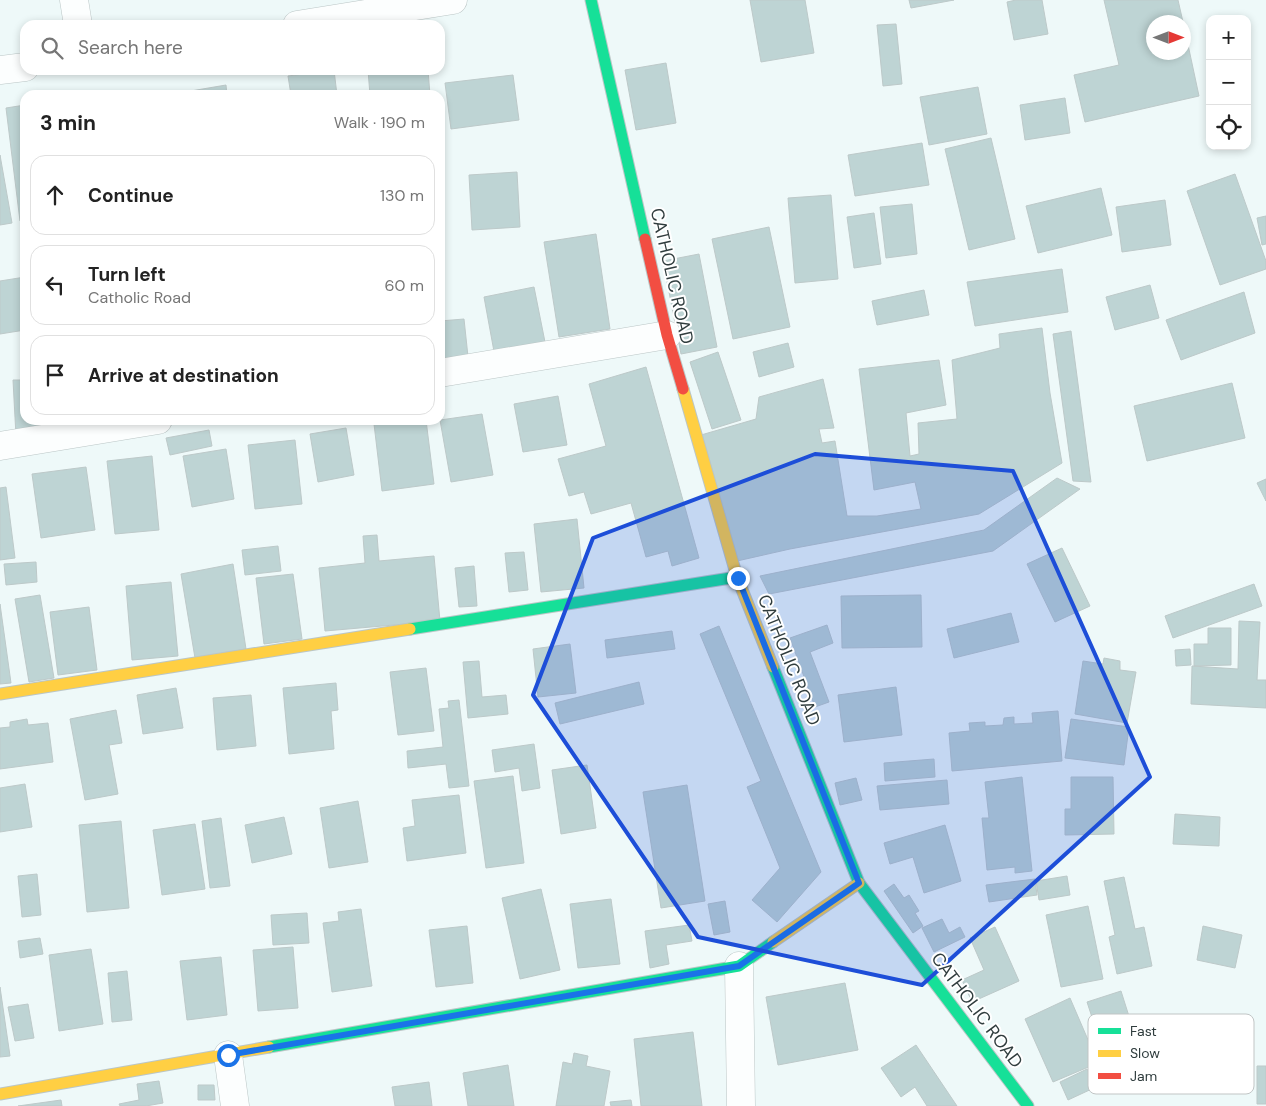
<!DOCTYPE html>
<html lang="en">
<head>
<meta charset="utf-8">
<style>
  body { margin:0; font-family:"DM Sans",sans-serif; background:#f6f6f6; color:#222 }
  .controls { position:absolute; right:15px; top:15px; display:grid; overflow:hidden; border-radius:10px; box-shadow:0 2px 8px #0003 }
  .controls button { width:45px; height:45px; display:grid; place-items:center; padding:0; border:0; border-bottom:1px solid #e0e0e0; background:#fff; color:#222; font:25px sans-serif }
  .compass { position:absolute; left:1146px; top:15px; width:45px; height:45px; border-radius:50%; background:#fff; box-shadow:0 2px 8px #0003; rotate:90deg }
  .stop { position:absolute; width:15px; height:15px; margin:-11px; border:4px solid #1a73e8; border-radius:50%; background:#fff }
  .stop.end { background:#1a73e8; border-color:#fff; box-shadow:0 1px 5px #0008 }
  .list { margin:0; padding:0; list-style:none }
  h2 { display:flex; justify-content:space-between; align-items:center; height:65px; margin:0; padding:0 20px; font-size:21px }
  h2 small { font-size:16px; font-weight:400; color:#767676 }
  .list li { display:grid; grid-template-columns:32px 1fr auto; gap:15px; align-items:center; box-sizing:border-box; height:80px; margin:0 10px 10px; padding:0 10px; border:1px solid #e0e0e0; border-radius:15px }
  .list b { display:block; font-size:19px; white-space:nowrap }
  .list p { margin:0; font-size:16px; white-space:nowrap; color:#767676 }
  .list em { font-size:16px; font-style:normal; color:#767676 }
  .icon { flex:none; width:28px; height:28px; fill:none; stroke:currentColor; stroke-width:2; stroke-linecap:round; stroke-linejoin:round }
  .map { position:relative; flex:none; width:1266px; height:1106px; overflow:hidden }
  .search { position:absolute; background:#fff; box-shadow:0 2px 8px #0003; left:20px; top:20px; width:425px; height:55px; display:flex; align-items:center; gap:12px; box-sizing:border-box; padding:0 18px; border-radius:15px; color:#767676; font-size:19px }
  .panel { position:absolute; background:#fff; box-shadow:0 2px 8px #0003; left:20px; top:90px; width:425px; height:335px; border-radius:15px }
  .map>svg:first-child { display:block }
</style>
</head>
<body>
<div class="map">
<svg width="1266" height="1106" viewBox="0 0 1266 1106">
  <rect width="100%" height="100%" fill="#eef9f9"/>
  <path fill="#bed4d4" stroke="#bdc9c9" d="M750,0h55l9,53 -53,9z
    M909,0h45l-43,8z
    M1016,0h26l6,34 -34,6 -7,-38z
    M1104,0h74l5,22h-29v30h30v-26l15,70 -114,26 -11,-47 45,-10z
    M896,24l6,60 -19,2 -6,-61z
    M666,63l10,60 -40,7 -11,-60z
    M334,70l3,25h-46l-3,-19z
    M368,70h60l2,25h-60z
    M513,75l6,45 -68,9 -6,-46z
    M226,85l1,10h-42v-3z
    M978,87l9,47 -58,11 -9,-48z
    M1065,98l5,35 -45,7 -5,-35z
    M25,105v115l-5,1 -14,-113z
    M991,138l24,101 -46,11 -24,-101z
    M922,143l7,42 -74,11 -7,-41z
    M0,155l12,68 -12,2z
    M517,172l3,55 -48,3 -3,-55z
    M1235,174l31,87v8l-46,16 -33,-94z
    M1101,188l11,47 -74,18 -12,-47z
    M831,195l7,84 -43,4 -7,-85z
    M1165,200l6,45 -49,7 -6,-45z
    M912,204l5,50 -31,4 -6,-51z
    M874,213l7,51 -27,4 -7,-51z
    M1266,216v28l-4,1 -5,-27z
    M769,227l21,100 -57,12 -21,-100z
    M596,234l14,95 -51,8 -15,-95z
    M699,254l18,93 -36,7 -18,-93z
    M1062,269l6,43 -93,14 -8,-44z
    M25,277v53l-25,4v-53z
    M1150,285l9,33 -44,12 -9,-33z
    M534,287l12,60 -51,10 -11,-60z
    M924,290l5,25 -52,10 -5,-24z
    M1244,292l11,41 -74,27 -15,-40z
    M464,319l5,47 -29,3v-48z
    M1042,328l8,65 12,70 -83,51 -189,35 -53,12 -36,-126 55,-16 3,-22 64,-18 11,49 -15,1 3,14 13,-2 12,75h30l44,-7 -6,-27 -41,8 -15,-121 80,-9 7,45 -40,8 4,43 9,-2 -1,-31 39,-4 -5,-59 48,-12 -1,-14z
    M1071,331l20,151 -18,-1 -20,-147z
    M788,343l6,24 -35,10 -6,-25z
    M718,352l23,68 -29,9 -22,-67z
    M646,367l53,191 -27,8 -4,-15 -22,6 -15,-54 -40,11 -7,-22 -15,4 -11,-37 48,-13 -17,-62z
    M13,380h12v40h31l1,13 -41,3z
    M1232,383l13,55 -98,23 -13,-55z
    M558,396l9,49 -44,7 -9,-48z
    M482,414l11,61 -42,7 -11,-62z
    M403,420h23l8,64 -52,7 -8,-67z
    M346,428l8,47 -36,7 -8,-48z
    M209,430l3,16 -42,9 -4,-17z
    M295,440l7,64 -47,5 -7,-64z
    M226,449l8,50 -42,8 -9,-51z
    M152,456l7,74 -44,4 -8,-73z
    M86,467l9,63 -54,8 -9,-64z
    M1057,478l23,11 -87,62 -224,43 -9,-18 224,-46z
    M1266,479v22l-9,-18z
    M6,487l9,71 -15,2v-72z
    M577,519l7,69 -43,4 -7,-68z
    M377,535l2,26 55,-5 6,65 -115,10 -6,-63 46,-5 -2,-27z
    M278,546l3,25 -36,4 -3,-25z
    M1062,548l28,58 -35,16 -28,-58z
    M524,552l4,38 -19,2 -4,-39z
    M36,562l1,20 -31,3 -2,-21z
    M233,564l13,85 -51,9 -14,-84z
    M474,566l3,40 -18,1 -4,-39z
    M293,574l9,65 -38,5 -8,-66z
    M171,582l7,74 -46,4 -6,-74z
    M1254,584l8,22 -89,32 -8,-22z
    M40,595l14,83 -25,4 -14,-83z
    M921,595l1,52 -80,1 -1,-52z
    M0,604l11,79 -11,1z
    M89,607l8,63 -39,5 -8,-63z
    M1011,613l8,29 -65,16 -7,-29z
    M1239,621l21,1 -3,58h9v28l-75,-4 1,-38 46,3z
    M827,625l6,18 -23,9 19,50 -14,5 -25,-69z
    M719,626l102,246 -44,50 -25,-22 28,-32 -33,-81 14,-6 -61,-147z
    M1208,628h23v37l-37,1v-22h14z
    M672,631l3,18 -68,9 -2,-18z
    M570,644l6,49 -38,4 -5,-48z
    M1190,649l1,16 -15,1 -1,-16z
    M1104,658l16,3v9l16,2 -9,51 -52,-9 8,-53 20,3z
    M479,661l3,36 24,-2 2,19 -40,4 -5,-56z
    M426,668l8,63 -36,4 -8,-63z
    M639,682l5,22 -84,20 -5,-21z
    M336,683l2,27 -7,1 3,38 -45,5 -6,-66z
    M896,687l6,48 -58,7 -6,-47z
    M176,688l7,40 -40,6 -6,-39z
    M251,695l5,51 -39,4 -4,-52z
    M459,700l10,86 -20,2 -3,-24 -38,4 -1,-17 36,-4 -4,-38 10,-1 -1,-7z
    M116,710l6,33 -13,2 9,49 -33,6 -15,-81z
    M1058,711l4,50 -110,10 -3,-38 21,-2 -1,-8 16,-1v4l18,-1 1,-7 10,-1v7l19,-1 -1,-10z
    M27,719l1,6 20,-2 5,39 -53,7v-41l10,-1v-5z
    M1071,719l58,8 -5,38 -59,-7z
    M534,744l6,44 -18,3 -3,-23 -24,4 -3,-22z
    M934,759l1,18 -50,4 -1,-18z
    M587,765l9,63 -35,6 -9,-64z
    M513,776l11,87 -38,5 -12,-87z
    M1022,777l10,94 -17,2v-6l-28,3 -5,-52h7l-4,-36z
    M1071,777h42l1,57 -49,1v-26h6z
    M856,778l6,22 -22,5 -5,-22z
    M947,780l2,24 -69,6 -3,-24z
    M25,784l7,43 -32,5v-44z
    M687,785l18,116 -44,7 -18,-116z
    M459,795l7,58 -59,8 -4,-33 12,-2 -3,-26z
    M358,801l10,61 -39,6 -9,-60z
    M1175,814l45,3 -1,29 -46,-2z
    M284,817l8,37 -40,9 -7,-38z
    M221,818l9,68 -20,2 -8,-67z
    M121,821l8,87 -42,4 -8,-87z
    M195,824l10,65 -43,6 -9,-65z
    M945,825l16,56 -37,12 -11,-36 -23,7 -6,-21z
    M37,874l4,41 -19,2 -4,-41z
    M1067,876l3,19 -31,5 -3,-19z
    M1124,877l11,52 9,-2 8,39 -35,8 -8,-37 6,-2 -11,-54z
    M1035,879l2,16 -48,7 -3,-17z
    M894,884l10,14 5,-3 10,16 -4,2 8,13 -10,7 -29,-42z
    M541,889l19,81 -40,9 -18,-81z
    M611,899l9,65 -42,4 -8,-64z
    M725,901l5,31 -16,3 -6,-31z
    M1088,906l15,73 -42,8 -15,-72z
    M361,909l11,77 -40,6 -9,-69 16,-2 -1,-9z
    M307,913l2,30 -36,2 -2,-30z
    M942,919l7,14 11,-6 5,10 -31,15 -12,-24z
    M689,925l3,16 -26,4 3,19 -19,4 -5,-37z
    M467,926l6,57 -37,4 -7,-57z
    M1203,926l39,9 -7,33 -38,-8z
    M995,927l24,54 -47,21 -10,-22 22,-10 -14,-32z
    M40,938l3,16 -23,4 -2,-17z
    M293,947l5,61 -40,3 -5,-61z
    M91,949l12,75 -44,7 -10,-76z
    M221,957l6,58 -40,5 -7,-59z
    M127,971l5,49 -20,2 -4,-49z
    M845,983l13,67 -80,15 -12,-68z
    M0,987l10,69 -10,1z
    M1121,991l19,60 -33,12 -20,-61z
    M1070,998l28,65 -45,19 -28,-63z
    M28,1004l6,34 -19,3 -7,-34z
    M693,1032l9,74h-61l-7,-67z
    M916,1045l41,61h-30l-12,-19 -14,10 -20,-29z
    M574,1053l14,3 -2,10 24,5 -6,35h-48l7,-44 9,2z
    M508,1065l6,41h-46l-5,-33z
    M1257,1066h9v38h-9z
    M1087,1069l9,18 -28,13 -8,-18z
    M159,1081l4,22 -17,3h-26l-1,-2 20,-4 -2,-16z
    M429,1082l3,24h-37l-3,-19z
    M198,1085h16l1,15h-17z
    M61,1100l1,6h-44z
    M631,1100l1,6h-21l-1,-4z"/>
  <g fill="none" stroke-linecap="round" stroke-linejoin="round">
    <g stroke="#bbc6c6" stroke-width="29">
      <path id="street" d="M74,0l4,25
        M297,25l156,-25
        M0,70l25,-3
        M440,373l227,-38
        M0,446l158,-26
        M739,966l2,140
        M228,1055l7,51"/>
    </g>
    <g stroke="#bbc6c6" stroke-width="13">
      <path id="fast" d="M591,0l54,239
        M410,629l327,-52
        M773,667l86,216 169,223
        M269,1047l470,-81 34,-24"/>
    </g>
    <g stroke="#bbc6c6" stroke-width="13">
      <path id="slow" d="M683,389l54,188 36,90
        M0,694l410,-65
        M773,942l86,-59
        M0,1094l269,-47"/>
    </g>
    <g stroke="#bbc6c6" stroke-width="13">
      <path id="jam" d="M645,239l22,96 16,54"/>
    </g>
    <use href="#street" stroke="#fcfefe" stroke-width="28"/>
    <use href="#fast" stroke="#16e098" stroke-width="11"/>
    <use href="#slow" stroke="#ffcf43" stroke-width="11"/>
    <use href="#jam" stroke="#f24e42" stroke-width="11"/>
  </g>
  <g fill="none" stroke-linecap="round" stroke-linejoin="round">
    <path stroke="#1a73e8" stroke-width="6" d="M228,1055l511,-89 120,-83 -121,-305"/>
  </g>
  <path fill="#1d4ed8" fill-opacity="0.2" stroke="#1d4ed8" stroke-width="4" stroke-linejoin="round" d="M815,454l198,17 137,306 -228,208 -224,-48 -165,-242 60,-157z"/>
  <g text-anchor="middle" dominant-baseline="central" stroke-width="4" stroke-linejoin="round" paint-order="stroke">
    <g font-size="18" fill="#303d3e" stroke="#fff">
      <text transform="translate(672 276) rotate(77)">CATHOLIC ROAD</text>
      <text transform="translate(789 660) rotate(68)">CATHOLIC ROAD</text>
      <text transform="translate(977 1010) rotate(53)">CATHOLIC ROAD</text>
    </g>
  </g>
  <rect x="1088" y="1014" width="166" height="80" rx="8" fill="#fff" stroke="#c1c5c5" stroke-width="1"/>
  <rect x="1098" y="1028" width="23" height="6" fill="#16e098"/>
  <rect x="1098" y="1050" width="23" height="7" fill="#ffcf43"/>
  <rect x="1098" y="1073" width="23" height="6" fill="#f24e42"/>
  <g font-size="14" fill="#303d3e">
    <text x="1130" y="1036">Fast</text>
    <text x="1130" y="1058">Slow</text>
    <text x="1130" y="1081">Jam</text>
  </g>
</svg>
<div class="controls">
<button>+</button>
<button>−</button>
<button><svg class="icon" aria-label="locate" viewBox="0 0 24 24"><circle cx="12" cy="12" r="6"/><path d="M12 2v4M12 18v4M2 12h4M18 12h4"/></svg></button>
</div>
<svg class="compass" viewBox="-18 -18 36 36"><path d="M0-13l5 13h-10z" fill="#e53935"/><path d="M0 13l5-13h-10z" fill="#767676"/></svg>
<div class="stop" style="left:228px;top:1055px"></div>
<div class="stop end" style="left:738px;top:578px"></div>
<div class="search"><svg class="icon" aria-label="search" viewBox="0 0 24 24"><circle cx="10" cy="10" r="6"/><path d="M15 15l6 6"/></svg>Search here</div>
<section class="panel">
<h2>3 min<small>Walk · 190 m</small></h2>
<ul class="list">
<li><svg class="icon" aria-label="ahead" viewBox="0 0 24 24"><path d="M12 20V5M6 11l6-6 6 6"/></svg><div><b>Continue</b></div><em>130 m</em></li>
<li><svg class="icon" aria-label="left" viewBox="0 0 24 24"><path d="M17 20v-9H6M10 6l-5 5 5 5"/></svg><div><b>Turn left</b><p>Catholic Road</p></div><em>60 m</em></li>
<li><svg class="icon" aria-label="arrive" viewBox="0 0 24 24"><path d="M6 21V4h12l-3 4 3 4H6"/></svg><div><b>Arrive at destination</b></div></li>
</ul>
</section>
</div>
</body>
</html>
